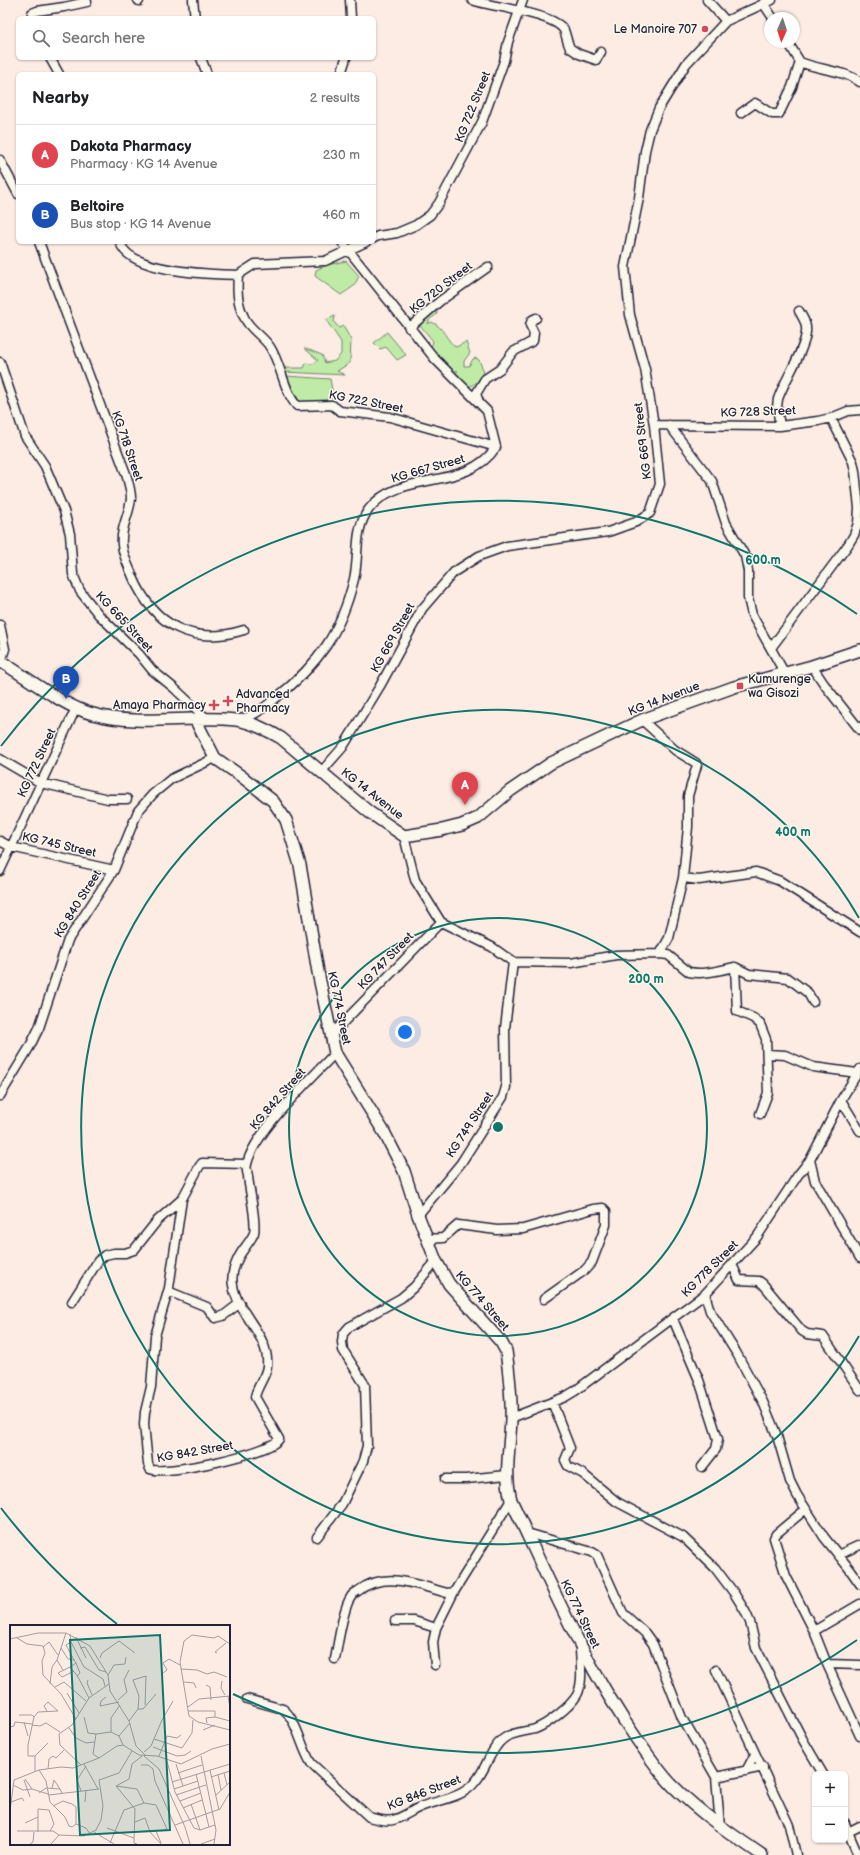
<!DOCTYPE html>
<html lang="en">
<head>
<meta charset="utf-8">
<style>
  body { margin:0; font-family:"Balsamiq Sans",sans-serif; background:#f2f2f2; color:#202124 }
  .controls { position:absolute; right:12px; bottom:12px; display:grid; overflow:hidden; border-radius:6px; box-shadow:0 1px 3px #0004 }
  .controls button { width:36px; height:36px; display:grid; place-items:center; padding:0; border:0; border-bottom:1px solid #e0e0e0; background:#fff; color:#202124; font:20px sans-serif }
  .compass { position:absolute; left:764px; top:12px; width:36px; height:36px; border-radius:50%; background:#fff; box-shadow:0 1px 3px #0004; rotate:183deg }
  .you { position:absolute; left:405px; top:1032px; width:14px; height:14px; margin:-10px; border:3px solid #fff; border-radius:50%; background:#1a73e8; box-shadow:0 0 0 6px #1a73e833 }
  .badge { display:grid; place-items:center; width:26px; height:26px; border-radius:50%; background:#7c3aed; color:#fff; font-size:13px; font-weight:700 }
  .pin { position:absolute; translate:-50% -33px; filter:drop-shadow(0 1px 2px #0008) }
  .pin::after { content:''; position:absolute; top:21px; width:14px; height:12px; background:inherit; clip-path:polygon(0 0,100% 0,50% 100%) }
  .list { margin:0; padding:0; list-style:none }
  h2 { display:flex; justify-content:space-between; align-items:center; height:52px; margin:0; padding:0 16px; font-size:17px }
  h2 small { font-size:13px; font-weight:400; color:#757577 }
  .list li { display:grid; grid-template-columns:26px 1fr auto; gap:12px; align-items:center; box-sizing:border-box; height:60px; padding:0 16px; border-top:1px solid #e0e0e0 }
  .list b { display:block; font-size:15px; white-space:nowrap }
  .list p { margin:0; font-size:13px; white-space:nowrap; color:#757577 }
  .list em { font-size:13px; font-style:normal; color:#757577 }
  .icon { flex:none; width:22px; height:22px; fill:none; stroke:currentColor; stroke-width:2; stroke-linecap:round; stroke-linejoin:round }
  .map { position:relative; flex:none; width:860px; height:1855px; overflow:hidden }
  .search { position:absolute; background:#fff; box-shadow:0 1px 3px #0004; left:16px; top:16px; width:360px; height:44px; display:flex; align-items:center; gap:10px; box-sizing:border-box; padding:0 14px; border-radius:6px; color:#757577; font-size:15px }
  .panel { position:absolute; background:#fff; box-shadow:0 1px 3px #0004; left:16px; top:72px; width:360px; height:172px; border-radius:6px }
  .map>svg:first-child { display:block }
</style>
</head>
<body>
<div class="map">
<svg width="860" height="1855" viewBox="0 0 860 1855">
  <rect width="100%" height="100%" fill="#fcece3"/>
  <filter id="ink" filterUnits="userSpaceOnUse"><feTurbulence type="fractalNoise" baseFrequency=".025" numOctaves="2"/><feDisplacementMap in="SourceGraphic" scale="8" xChannelSelector="R" yChannelSelector="G"/><feConvolveMatrix kernelMatrix="1 2 1 2 8 2 1 2 1" color-interpolation-filters="sRGB"/></filter>
  <g filter="url(#ink)">
    <path fill="#bfeba7" stroke="#708671" d="M346,261l13,15 -5,10 -13,9 -26,-19 1,-6 11,-5z
      M435,309l2,1v4l-8,6 -1,4 3,-2c12,3 15,19 25,25l10,-5 4,11 -6,8v5h5l4,-7 3,-1 3,2 5,12c-8,11 -9,17 -24,12l2,-6 -9,-3 5,-4 -5,-1 -6,1 -4,-12h-8l-6,-11 3,-3 1,-4 -13,-16 1,-4z
      M335,316l-1,6 5,6 4,-2 8,14 -1,23 -13,8 8,4 -61,-3 1,-4h19l2,-5 7,1 5,-4 -14,-12 18,7 3,8 10,-2 6,-7v-12l-15,-22z
      M387,332l19,23 -9,5 -11,-13 -6,2 -6,-6z
      M286,376l44,3 4,22 -35,1z"/>
    <g fill="none" stroke-linecap="round" stroke-linejoin="round">
      <g stroke="#22223b" stroke-width="11">
        <path id="street" d="M138,0l1,1
          M193,0l2,18
          M350,0l1,18
          M472,0c19,7 82,13 92,30 2,5 3,12 6,18l9,6 17,6 5,-8
          M707,0l19,21
          M763,3l10,15
          M32,18v-5l5,-2 27,-4 23,-5
          M788,42l12,20c19,8 44,8 60,20
          M50,58l9,16
          M201,58l6,16
          M341,74l5,-16
          M741,113l14,-10 17,11h7l13,-27 8,-25
          M0,160l18,34
          M374,238l4,-2 19,-3 19,-8 14,-10 9,-12 43,-81 22,-61 4,-19 15,-42
          M39,242l87,232c2,7 5,16 5,24 -1,16 -11,29 -9,47 1,11 7,22 11,32 21,49 60,69 111,53
          M120,242c8,31 92,32 118,33
          M366,242l-41,19 -70,3 -17,11c-1,15 -1,28 6,42 5,12 19,19 26,30 11,17 14,45 27,59l35,-1 8,6 50,6 106,30
          M409,328l31,-27 48,-34
          M0,362l25,74 20,30 19,45 6,23 3,40 7,17 19,24 40,39 13,16 22,18 34,32
          M479,402l-3,-8 9,-15 15,-10 13,-17 20,-11 1,-8 -4,-8 2,-5 4,-2
          M654,425l126,1 38,-5 13,-3 17,-7 12,-1
          M669,425l43,56 14,42 19,33 3,15v27l4,17 32,57
          M780,426l-3,-19 1,-8c6,-18 27,-49 28,-67 1,-8 -3,-14 -7,-21
          M0,625l5,24 -4,13
          M771,648l77,-103 6,-10 4,-12 1,-15 -4,-37 -2,-9 -22,-44
          M812,666l12,18 36,46
          M241,719c14,-3 24,-12 35,-21 43,-34 65,-66 78,-119 6,-25 -1,-48 15,-70 31,-40 98,-17 127,-62l-9,-36 -52,-52 -93,-117
          M0,759l41,24 67,16h19
          M322,771l21,-24 37,-61 42,-77 32,-37 25,-16 28,-10 101,-14 28,-10 14,-9 10,-29 -6,-59 -9,-56 -15,-54 -5,-48 14,-69 6,-47 5,-21 9,-22 27,-44 40,-43 46,-21
          M404,836l11,44 26,42 51,25 21,15 58,1 45,-8 44,-1 9,-16 14,-60 5,-51v-31l9,-31 -1,-2 -21,-13 -33,-30
          M0,841l11,6 103,23
          M0,871l76,-163
          M683,878l16,2 57,-8 24,9 80,51
          M660,954l8,1 21,17c15,3 31,-2 46,-5l2,44 16,7 7,6 6,15 2,54 -8,21
          M735,967l14,7 39,4 20,15 5,9
          M331,1035l110,-113
          M767,1054l18,1 28,12 44,6
          M0,1096l29,-48 10,-20 29,-88 46,-70 24,-59 15,-17 18,-15 44,-21
          M841,1100l19,31
          M810,1160l5,21 45,77
          M182,1199l-13,89 -14,48 -4,51 -6,25 -1,12 4,40 2,5c15,7 121,-16 129,-30l-24,-42c2,-11 11,-20 12,-31 3,-31 -30,-52 -34,-81 -3,-13 5,-29 13,-39 3,-4 6,-8 8,-13 3,-12 -5,-43 -6,-57 -1,-4 -2,-9 -1,-12 7,-32 65,-86 88,-111
          M418,1215l43,-52 42,-66 3,-10 -1,-59 8,-66
          M426,1239l17,-1 15,-13 39,5 26,-1 70,-20 10,-1 3,3v14l-14,37 -7,8 -41,29
          M732,1264l7,16 20,1 4,3 39,47 5,3 16,2 37,54
          M168,1291l39,16 8,11 8,-2 17,-13
          M705,1294l5,17 27,43 26,48 14,34 13,45 7,14 27,42 24,30 12,17
          M72,1302l26,-41 7,-6 9,-2h11l9,-3 23,-29 25,-22 17,-32 3,-4 45,1
          M673,1319l26,61 19,59 -2,10 -14,18
          M552,1402l18,46 -5,12 3,6 15,8 34,28 66,35 32,31 19,25 11,18 5,11 6,26 47,92 20,34
          M511,1418l54,-21 10,-6 130,-97 52,-57 41,-62 12,-15 31,-60 19,-31
          M445,1479h21l41,-4
          M806,1509l-30,25 -2,4 12,38 28,55
          M527,1533l65,19 5,3 26,58 22,20 8,11 29,74 34,59 47,-10
          M317,1537l25,-33 21,-43 4,-15 -2,-61 -22,-35 -1,-8 1,-8 6,-7 52,-29 13,-11 22,-26
          M838,1555l22,-10
          M860,1604l-46,27 13,33 33,1
          M395,1621h19l22,7
          M335,1659c3,-14 8,-52 16,-62 1,-3 5,-5 7,-6 27,-21 60,-6 89,2l7,-1 57,-92
          M827,1664l33,72
          M435,1665l-2,-23 3,-14 18,-36
          M716,1670l73,155 7,30
          M247,1699l36,10c14,11 18,38 28,54l58,54c8,2 16,5 24,3 8,-2 17,-8 25,-12 18,-8 44,-9 57,-26 11,-12 15,-33 28,-43 9,-7 21,-7 32,-10 13,-5 35,-22 42,-34 7,-13 3,-34 3,-48
          M746,1771l9,-17
          M716,1777l4,50
          M845,1823l3,9
          M858,1855l-10,-23 12,-6"/>
      </g>
      <g stroke="#22223b" stroke-width="14">
        <path id="secondary" d="M0,661c27,16 64,46 93,53 46,13 95,1 143,6 16,2 31,10 45,18l88,74 35,24 38,-6 20,-5 16,-7 32,-27 41,-28 91,-43 92,-33 78,-21 48,-16
          M195,719l20,39 26,18 32,25 13,19 14,45 18,107 17,81 49,79 20,39 14,44 18,46 13,23 52,58 5,9c3,22 6,46 5,68 -1,28 -7,54 0,81 39,82 74,166 127,241 11,15 22,32 35,45 27,27 58,48 89,69"/>
      </g>
      <use href="#street" stroke="#fbf7ec" stroke-width="8"/>
      <use href="#secondary" stroke="#fbf7ec" stroke-width="11"/>
    </g>
  </g>
  <g fill="none" stroke="#0f766e" stroke-width="2">
    <circle cx="498" cy="1127" r="209"/>
    <path d="M859 1336A417 417 0 1 1 859 918"/>
    <path d="M857 1640A626 626 0 0 1 233 1694M117 1624A626 626 0 0 1 1 1508M1 746A626 626 0 0 1 857 614"/>
  </g>
  <g fill="#d1495b" stroke="#fbf7ec" stroke-width="1.5">
    <circle cx="705" cy="29" r="4"/>
    <rect x="736" y="682" width="8" height="8" rx="2"/>
    <path d="M226 695h4v4h4v4h-4v4h-4v-4h-4v-4h4z"/>
    <path d="M212 699h4v4h4v4h-4v4h-4v-4h-4v-4h4z"/>
  </g>
  <g text-anchor="middle" dominant-baseline="central" stroke-width="3" stroke-linejoin="round" paint-order="stroke">
    <g font-size="12" fill="#22223b" stroke="#fbf7ec" text-anchor="end">
      <text x="697" y="29">Le Manoire 707</text>
      <text x="748" y="679" text-anchor="start">Kumurenge<tspan x="748" dy="14">wa Gisozi</tspan></text>
      <text x="236" y="694" text-anchor="start">Advanced<tspan x="236" dy="14">Pharmacy</tspan></text>
      <text x="206" y="705">Amaya Pharmacy</text>
    </g>
    <g font-size="12" fill="#22223b" stroke="#fbf7ec">
      <text transform="translate(473 107) rotate(-68)">KG 722 Street</text>
      <text transform="translate(441 288) rotate(-38)">KG 720 Street</text>
      <text transform="translate(366 402) rotate(11)">KG 722 Street</text>
      <text transform="translate(758 412) rotate(-2)">KG 728 Street</text>
      <text transform="translate(643 441) rotate(-97)">KG 669 Street</text>
      <text transform="translate(127 446) rotate(71)">KG 718 Street</text>
      <text transform="translate(428 469) rotate(-16)">KG 667 Street</text>
      <text transform="translate(124 622) rotate(47)">KG 665 Street</text>
      <text transform="translate(393 638) rotate(-61)">KG 669 Street</text>
      <text transform="translate(664 699) rotate(-21)">KG 14 Avenue</text>
      <text transform="translate(37 763) rotate(-65)">KG 772 Street</text>
      <text transform="translate(372 794) rotate(38)">KG 14 Avenue</text>
      <text transform="translate(59 845) rotate(13)">KG 745 Street</text>
      <text transform="translate(78 904) rotate(-58)">KG 840 Street</text>
      <text transform="translate(386 961) rotate(-46)">KG 747 Street</text>
      <text transform="translate(339 1008) rotate(78)">KG 774 Street</text>
      <text transform="translate(278 1099) rotate(-49)">KG 842 Street</text>
      <text transform="translate(470 1125) rotate(-57)">KG 749 Street</text>
      <text transform="translate(710 1269) rotate(-45)">KG 778 Street</text>
      <text transform="translate(482 1301) rotate(49)">KG 774 Street</text>
      <text transform="translate(195 1452) rotate(-10)">KG 842 Street</text>
      <text transform="translate(580 1614) rotate(64)">KG 774 Street</text>
      <text transform="translate(424 1793) rotate(-21)">KG 846 Street</text>
    </g>
  </g>
  <g transform="translate(10 1625)">
    <rect width="220" height="220" fill="#fcece3"/>
    <path fill="none" stroke="#a59ba0" stroke-width="1" d="M60,9l1,8 -5,3 8,15M66,12l10,21M7,13l10,6 16,2 2,7 -3,8 1,14 18,19 15,25M0,14l28,-6h28l24,13 18,29 2,16 19,30 7,25 10,10M61,17l13,25 19,12 2,7M220,19l-12,-8 -4,2 -22,-3 -8,6 -4,21 9,54 9,6 32,8M33,22l6,-5 9,13M51,23l7,11 6,1 2,3 -6,4M70,23l5,-1 14,23 7,2M207,28l-2,-1 11,-9M90,33l2,-5 17,-12 16,12M66,38l4,10 -3,3M171,44l16,1 10,4 7,-2 13,5M53,45l-6,-10 9,-27M64,46l-12,6 -4,-4 12,-6 5,6 3,4 11,21M153,48l4,-3 -4,-7 6,-4 11,6M98,50l6,-10 11,-1 1,-7M78,55l-1,3 5,12M212,56l-1,7 4,7M174,57l10,1 2,5M40,59l2,-17 5,-7M196,60l4,2 1,13M45,62l9,-5 22,19M57,68l12,20M218,71l2,12M96,72l-5,4 -1,5 19,-4M108,75l9,-8 -3,-12 5,-10M178,82l11,-8 31,-3M128,84h5l13,-15M37,86l-3,-5 4,-4 10,9M178,86h27M205,86v6l15,4M9,90h13l2,2M74,92l4,16 8,1M119,96l9,-12 1,-13 -6,-16 13,-4 -1,29M14,97l4,14M197,98l-1,-5 9,-1M22,100l8,1 6,-3 14,9M0,102l4,-1 1,-4 17,2M59,103l7,10 10,5 8,-1M193,105l12,-5M101,107v-14l9,-13M109,111l11,-13M144,114l28,9M143,122l24,9 8,-1 6,-4M172,123l10,-15 1,-13M134,127l7,-6 11,-26 11,-19M25,131l13,-13M134,131l15,13 26,58 5,17M149,131l8,-20 10,2 4,-3M191,131l15,74 -2,14M89,133l-6,-4 3,-20 15,-2 8,4 4,9M157,136l8,31 19,36 6,2 15,-5M74,139l14,25M166,139l7,22M71,140l-21,-20 -1,-11 13,-9 17,-27 20,-14M131,140h7l5,4 2,12 28,63M38,144l1,-10 4,-3 3,2 8,-8M29,145l7,11 4,21 15,15 4,9 3,1 4,-3 10,4 4,6M200,145l9,40M25,146v-15h-7v-11l6,-28 4,-5 20,-1M168,148l24,-8M214,148l3,12M186,149l13,53M208,149l3,16M201,152l19,-6M15,154l7,10M14,155l6,17M162,157l58,-18M3,160l10,5 9,-1 16,5M42,163l2,-8 6,9M164,164l24,-8M71,166l-4,-11 9,-14M29,168l7,-5 14,1 2,4M39,170l50,-6M166,170l30,-10M206,170l14,-13M170,176l21,-8M1,177l11,-4 2,3M75,177l1,-12M134,178l12,2 11,24 -6,2M181,179l9,26M43,181l10,-5 9,3 4,3v17M173,183l19,-8M0,186l4,-31 25,-10 22,-3 12,1 26,-10 18,-12 6,-1 16,10 18,1 24,8 31,-15 18,-5M125,197l10,-4 5,14 11,12M15,198l13,-6M165,200l45,-16 10,-17M97,203l27,10M7,206h36l6,4M146,206l5,12M28,207v-23l11,1 5,14 -4,7M84,207l20,12M49,210l25,1 12,-6 5,-10 2,-14 -4,-26 20,-7 13,-22M100,218l14,-33 20,-7 -7,-14 -21,-3M20,219l3,-2 1,-10M41,219l8,-9M127,219l-3,-1 1,-34 -19,-23 13,-7 3,-15 10,-8M191,219l14,-5"/>
    <path fill="#0f766e" fill-opacity="0.15" stroke="#0f766e" stroke-width="2" d="M150,10l10,195 -90,5 -10,-195z"/>
    <rect width="220" height="220" fill="none" stroke="#22223b" stroke-width="2"/>
  </g>
  <circle cx="498" cy="1127" r="6" fill="#0f766e" stroke="#fbf7ec" stroke-width="2"/>
  <g font-size="12" text-anchor="middle" font-weight="bold" fill="#0f766e" stroke="#fbf7ec" stroke-width="3" stroke-linejoin="round" paint-order="stroke">
    <text x="763" y="564">600 m</text>
    <text x="793" y="836">400 m</text>
    <text x="646" y="983">200 m</text>
  </g>
</svg>
<div class="controls">
<button>+</button>
<button>−</button>
</div>
<svg class="compass" viewBox="-18 -18 36 36"><path d="M0-13l5 13h-10z" fill="#e53935"/><path d="M0 13l5-13h-10z" fill="#757577"/></svg>
<div class="you"></div>
<div class="pin badge" style="left:465px;top:805px;background:#e0444e">A</div>
<div class="pin badge" style="left:66px;top:699px;background:#1a4fb4">B</div>
<div class="search"><svg class="icon" aria-label="search" viewBox="0 0 24 24"><circle cx="10" cy="10" r="6"/><path d="M15 15l6 6"/></svg>Search here</div>
<section class="panel">
<h2>Nearby<small>2 results</small></h2>
<ul class="list">
<li><span class="badge" style="background:#e0444e">A</span><div><b>Dakota Pharmacy</b><p>Pharmacy · KG 14 Avenue</p></div><em>230 m</em></li>
<li><span class="badge" style="background:#1a4fb4">B</span><div><b>Beltoire</b><p>Bus stop · KG 14 Avenue</p></div><em>460 m</em></li>
</ul>
</section>
</div>
</body>
</html>
